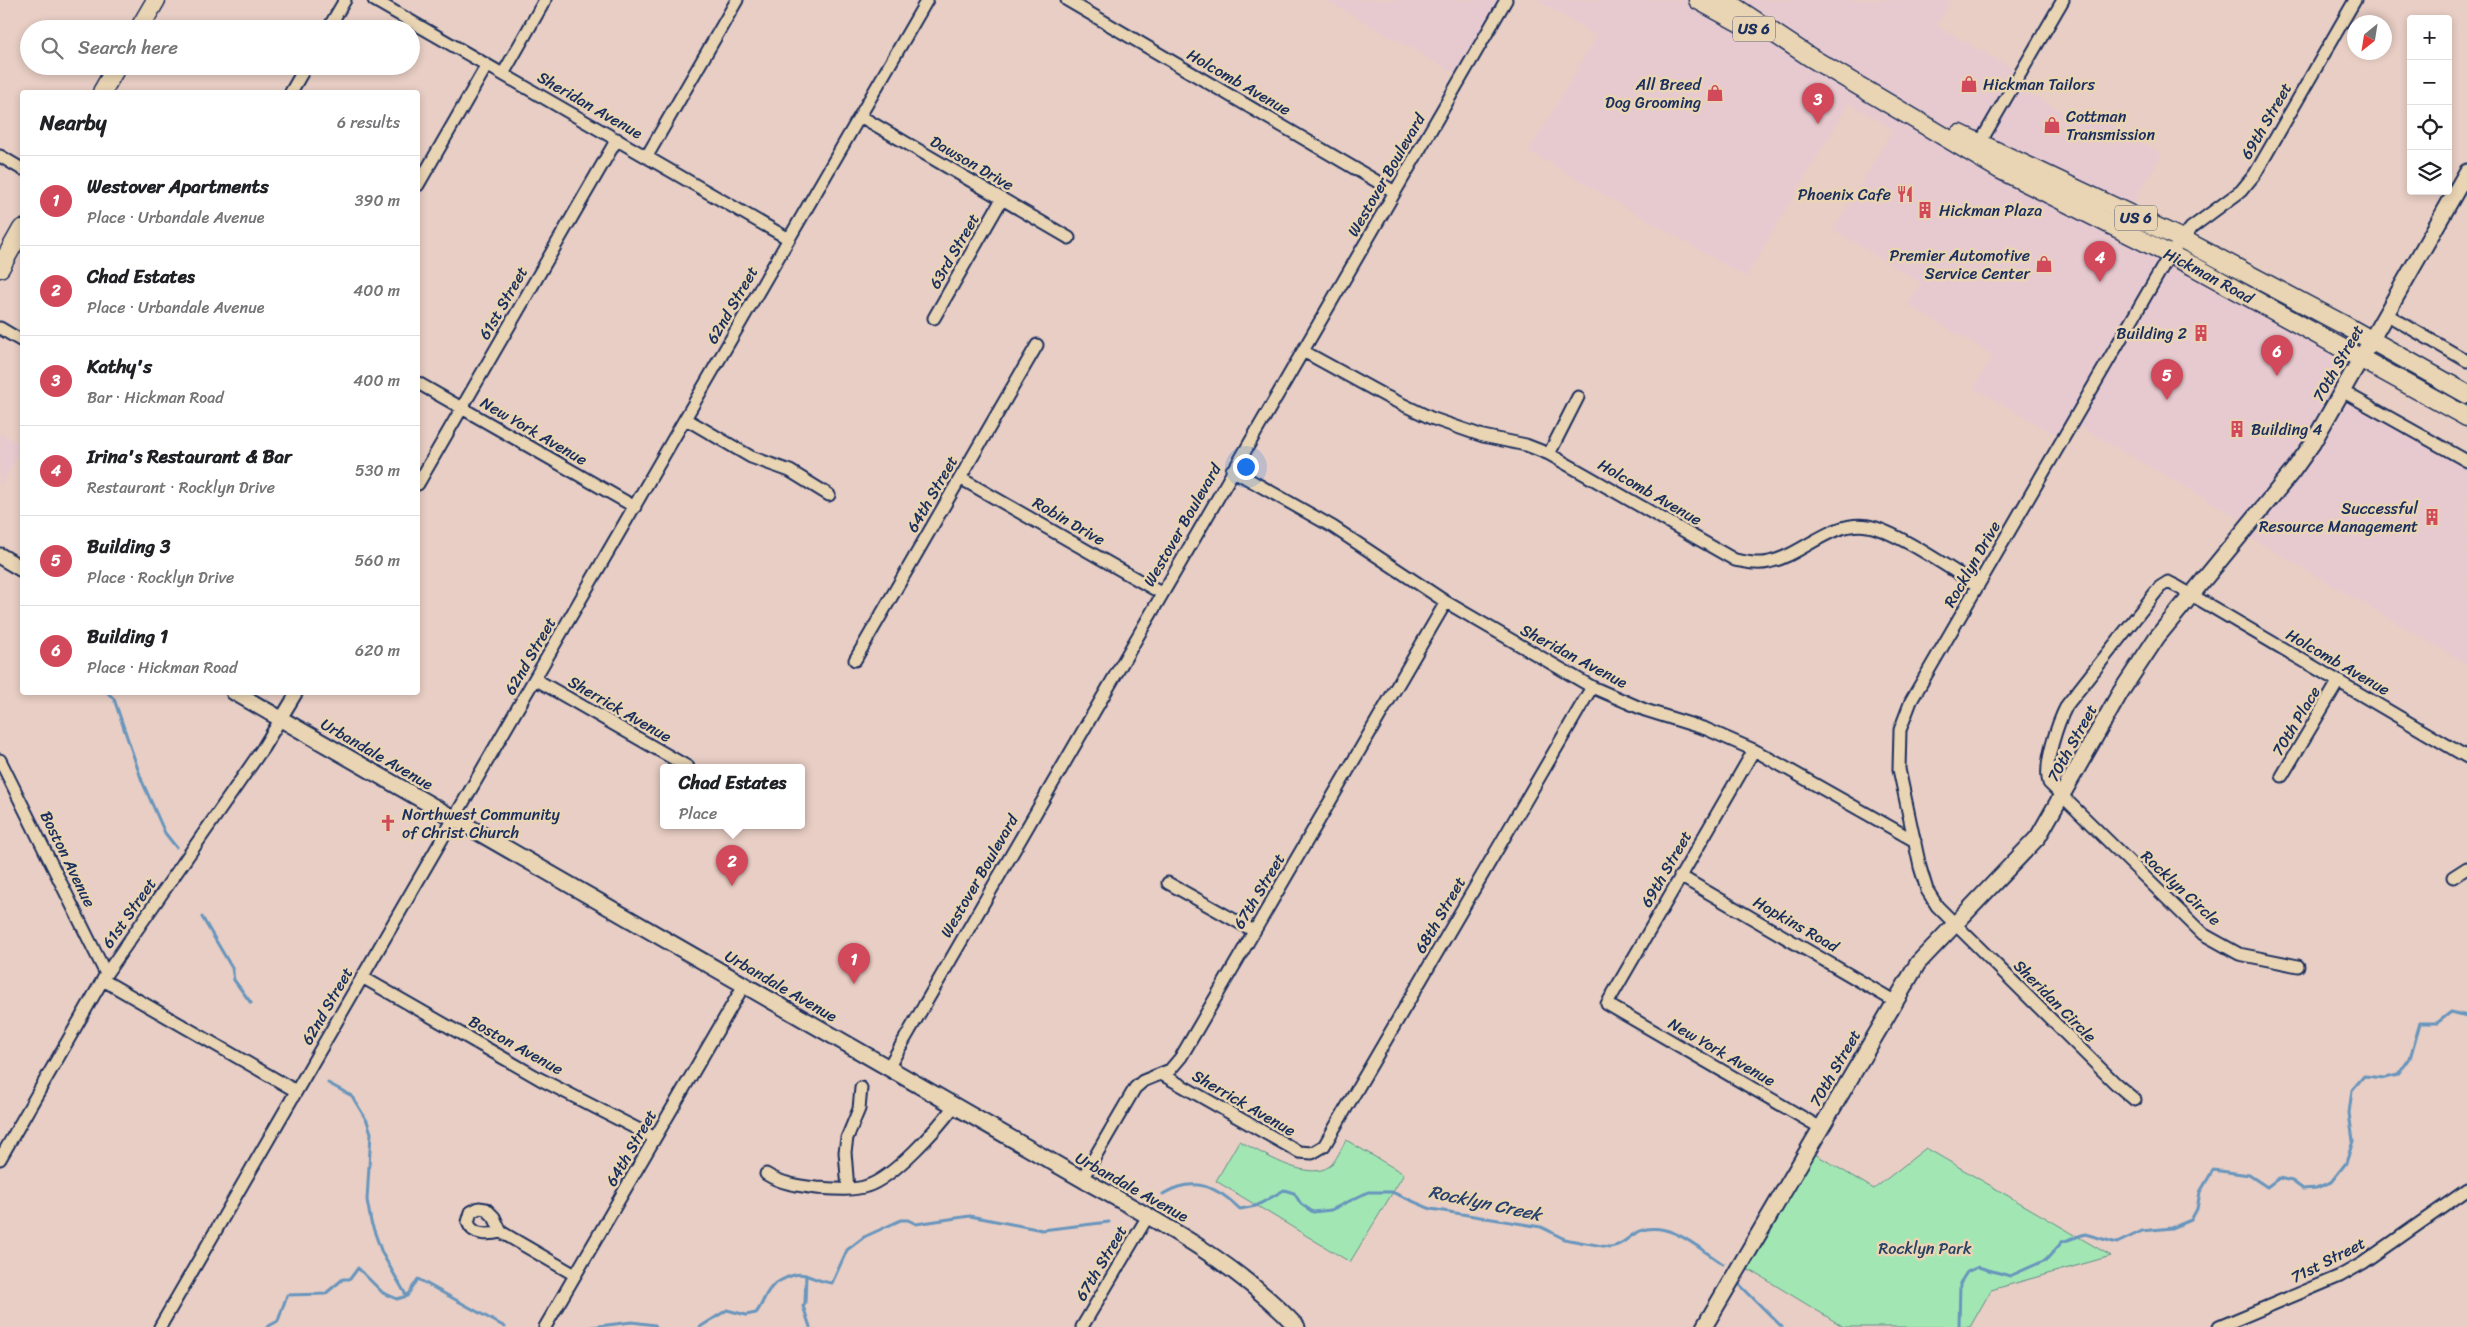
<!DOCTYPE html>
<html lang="en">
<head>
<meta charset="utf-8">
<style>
  body { margin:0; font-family:Sriracha,sans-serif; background:#f2f2f2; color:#202124 }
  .controls { position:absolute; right:15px; top:15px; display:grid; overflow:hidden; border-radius:5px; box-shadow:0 2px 8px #0003 }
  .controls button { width:45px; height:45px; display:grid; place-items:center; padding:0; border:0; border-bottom:1px solid #e0e0e0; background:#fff; color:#202124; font:25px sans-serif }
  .compass { position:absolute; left:2347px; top:15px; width:45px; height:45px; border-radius:50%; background:#fff; box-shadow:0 2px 8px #0003; rotate:210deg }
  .you { position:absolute; left:1245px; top:466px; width:18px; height:18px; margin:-12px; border:4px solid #fff; border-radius:50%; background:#1a73e8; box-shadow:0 0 0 8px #1a73e833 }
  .badge { display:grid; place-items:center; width:32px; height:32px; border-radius:50%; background:#d1495b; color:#fff; font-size:16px; font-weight:700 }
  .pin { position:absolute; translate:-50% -41px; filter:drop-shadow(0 1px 2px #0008) }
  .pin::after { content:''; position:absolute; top:26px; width:18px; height:15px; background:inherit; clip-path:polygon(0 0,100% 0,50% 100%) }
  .popup { position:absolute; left:660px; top:764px; width:145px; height:65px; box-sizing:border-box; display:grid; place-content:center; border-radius:5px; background:#fff; filter:drop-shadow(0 1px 4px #0005); font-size:16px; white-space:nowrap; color:#757577 }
  .popup b { font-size:19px; color:#202124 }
  .popup::after { content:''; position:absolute; left:50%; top:100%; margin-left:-10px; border:10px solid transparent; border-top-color:#fff }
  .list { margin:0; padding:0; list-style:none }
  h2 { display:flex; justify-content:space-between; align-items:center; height:65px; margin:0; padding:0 20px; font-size:21px }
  h2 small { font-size:16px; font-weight:400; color:#757577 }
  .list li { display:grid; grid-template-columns:32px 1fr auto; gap:15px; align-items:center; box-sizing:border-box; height:90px; padding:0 20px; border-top:1px solid #e0e0e0 }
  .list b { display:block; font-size:19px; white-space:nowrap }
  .list p { margin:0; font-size:16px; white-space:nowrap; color:#757577 }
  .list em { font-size:16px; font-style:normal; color:#757577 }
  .icon { flex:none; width:28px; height:28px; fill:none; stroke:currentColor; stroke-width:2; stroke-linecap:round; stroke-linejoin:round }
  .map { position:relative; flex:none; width:2467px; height:1327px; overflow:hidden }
  .search { position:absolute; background:#fff; box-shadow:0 2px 8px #0003; left:20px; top:20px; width:400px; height:55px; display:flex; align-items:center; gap:12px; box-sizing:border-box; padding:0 18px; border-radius:28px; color:#757577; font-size:19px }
  .panel { position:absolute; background:#fff; box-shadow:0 2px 8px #0003; left:20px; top:90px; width:400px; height:605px; border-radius:5px }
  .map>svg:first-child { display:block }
</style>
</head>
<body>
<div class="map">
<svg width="2467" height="1327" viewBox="0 0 2467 1327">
  <rect width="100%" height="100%" fill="#e8cec4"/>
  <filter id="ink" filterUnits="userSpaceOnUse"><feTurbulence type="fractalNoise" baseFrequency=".02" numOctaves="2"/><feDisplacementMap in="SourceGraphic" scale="10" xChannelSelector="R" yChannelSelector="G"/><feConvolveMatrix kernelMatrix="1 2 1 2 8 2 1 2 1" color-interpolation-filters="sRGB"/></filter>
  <g filter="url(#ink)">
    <path fill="#e7cad0" d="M1326,0h180l-45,77z
      M1537,0h414l-14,26 83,47 -5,12 63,36 7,-11 77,44 -35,60 -198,-95 432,238 -19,33 125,71v203l-224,-131 7,-9 -177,-101 -10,16 -89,-51 19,-33 -85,-50 13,-22 -87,-53 59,-101 -44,-26 -103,174 -217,-126 68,-115z
      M0,432l22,15 -22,39z"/>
    <path fill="#a2e7b3" stroke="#5e8b88" d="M1346,1140l58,34 -54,88 -134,-81 23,-40c21,10 68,42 91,25 6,-5 12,-19 16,-26z
      M1926,1148l185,108 -120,34 -21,37h-126l-92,-56 -14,-2 70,-119 66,39z"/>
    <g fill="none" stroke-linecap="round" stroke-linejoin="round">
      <path stroke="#6795bd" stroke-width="3" d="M107,692l7,7 28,82 23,52 11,14
        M202,917l30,51 2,12 17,23
        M328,1083l24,13 15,25 4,12 -4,67 4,22 11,31 24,42
        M1163,1194c30,-18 54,-8 77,15l16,-3 28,-16 10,3 7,11 12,8 18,-2 37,-18h24l39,17 110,18c8,3 16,9 24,12 3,1 42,8 45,8 13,-1 19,-12 30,-16 30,-11 59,18 83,33
        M806,1275l-1,28 -2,3 7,21
        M1740,1285l42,42
        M267,1327l11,-6 9,-26 38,-1 18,-15h7l8,-11 25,25 14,6 10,-3 11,-17 87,48
        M591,1327l41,-5 23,3 1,2
        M700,1327l27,-17 19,5 10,-2c6,-7 8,-17 14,-24 6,-8 25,-17 35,-14 9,3 16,7 27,8l15,-33 17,-13 37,-17h7l8,4 54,-8 72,14 67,-8
        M1959,1327l1,-44 7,-11 11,-5 32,9 36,-16 16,-18 23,-8 32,9 25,-12 30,-3 19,-8 6,-11 3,-17 13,-22 36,5 18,12 12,-9 13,3 11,8 13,-1 15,-6 15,-19 7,-22 -4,-28 3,-23 12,-14 21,2 13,-3 12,-17 10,-35h17l14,-11 16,4"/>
      <g stroke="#1b2f5e" stroke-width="15">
        <path id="street" d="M374,0l415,239
          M1067,0l328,192
          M328,29l17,-29
          M503,74l42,-74
          M291,92l15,-26
          M860,116l209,122
          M1977,148l86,-148
          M0,156l22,13
          M647,156l90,-156
          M418,185l69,-120
          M2386,314l81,47
          M934,318l68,-119
          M0,328l22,13
          M1303,351l84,46 44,21 52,18 43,9 23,9 186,106c12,2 23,5 34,2 34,-7 62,-42 99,-36 28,5 84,44 110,60
          M418,383l217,124
          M2342,391l125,70
          M686,419l65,38 39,14 39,24
          M1549,454l29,-57
          M1232,470l101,57 113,75 146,85 53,23 61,19 48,21 161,91
          M960,478l201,115
          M418,484l199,-345
          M855,660l182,-315
          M535,679l153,88
          M1754,750l-147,254 214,124
          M0,760l106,214
          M2282,776l56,-94
          M1680,876l214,125
          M2453,877l14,-9
          M1168,883l86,48
          M2298,966l-59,-12 -36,-20 -154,-151c-6,-18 9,-61 18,-78l85,-108 8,-10 8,-5 10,5 289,170
          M362,977l178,102 115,59
          M103,980l193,111
          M888,1068l618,-1068
          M1163,1075l136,77 13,1 12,-7 268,-459
          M2135,1100l-20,-17 -178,-177 -10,-16 -7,-23 -21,-98 1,-39 11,-29 259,-447 21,-26 50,-37 14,-17 100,-174
          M0,1159l106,-185 157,-226 34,-56
          M766,1174c16,10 33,12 51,14 16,1 35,3 50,-2 26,-8 71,-58 87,-80
          M1082,1179l53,-91 8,-7 27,-11 11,-13 265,-455
          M848,1189l-3,-37 2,-14 12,-29 2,-21
          M501,1232c-12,3 -29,4 -33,-10l3,-10 8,-4 7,1 8,8 7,15 74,43
          M160,1327l767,-1327
          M545,1327l199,-342
          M1082,1327l66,-111
          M2219,1327l121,-51 23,-13 104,-73"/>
      </g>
      <g stroke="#1b2f5e" stroke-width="19">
        <path id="secondary" d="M0,556l22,13
          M234,692l848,487c76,42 154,83 215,148
          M1704,1327l214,-364 120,-126 82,-144 37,-56 135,-165 20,-28 155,-272"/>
      </g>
      <g stroke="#1b2f5e" stroke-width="21">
        <g id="primary">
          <path d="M1698,0l46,25"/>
          <path id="s1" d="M1724,0l86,57 189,112 194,97 274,151"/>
          <path d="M139,29l17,-29"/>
          <path d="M102,92l15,-26"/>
          <path d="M1960,134l222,105 164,87 121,68"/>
          <path d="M0,268l22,-39"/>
        </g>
      </g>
      <use href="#street" stroke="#e9d4b3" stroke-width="11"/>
      <use href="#secondary" stroke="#e9d4b3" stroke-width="15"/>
      <use href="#primary" stroke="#e9d4b3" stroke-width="18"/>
    </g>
  </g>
  <defs>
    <g id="shop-bare" transform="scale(1.35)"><path d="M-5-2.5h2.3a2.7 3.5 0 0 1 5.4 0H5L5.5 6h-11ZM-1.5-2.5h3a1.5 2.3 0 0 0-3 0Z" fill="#d1495b" stroke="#e9d4b3" stroke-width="2.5" paint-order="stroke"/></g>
    <g id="restaurant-bare" transform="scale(1.35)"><path d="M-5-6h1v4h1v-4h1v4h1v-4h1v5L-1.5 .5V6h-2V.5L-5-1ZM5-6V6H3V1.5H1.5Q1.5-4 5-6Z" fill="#d1495b" stroke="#e9d4b3" stroke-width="2.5" paint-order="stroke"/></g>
    <g id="building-bare" transform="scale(1.35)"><path d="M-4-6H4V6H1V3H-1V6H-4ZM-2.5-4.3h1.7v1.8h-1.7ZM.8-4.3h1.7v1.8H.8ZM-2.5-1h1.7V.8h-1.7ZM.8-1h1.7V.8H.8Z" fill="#d1495b" stroke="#e9d4b3" stroke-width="2.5" paint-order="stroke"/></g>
    <g id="church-bare" transform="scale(1.35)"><path d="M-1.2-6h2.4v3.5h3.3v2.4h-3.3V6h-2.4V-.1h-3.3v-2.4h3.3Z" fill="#d1495b" stroke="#e9d4b3" stroke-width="2.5" paint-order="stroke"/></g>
  </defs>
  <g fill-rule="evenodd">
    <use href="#shop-bare" x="1969" y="84"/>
    <use href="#shop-bare" x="1715" y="93"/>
    <use href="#shop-bare" x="2052" y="125"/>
    <use href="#restaurant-bare" x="1905" y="194"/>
    <use href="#building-bare" x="1925" y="210"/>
    <use href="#shop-bare" x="2044" y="264"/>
    <use href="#building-bare" x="2201" y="333"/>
    <use href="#building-bare" x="2237" y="429"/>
    <use href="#building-bare" x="2432" y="517"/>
    <use href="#church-bare" x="388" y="823"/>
  </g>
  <g text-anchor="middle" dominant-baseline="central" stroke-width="5" stroke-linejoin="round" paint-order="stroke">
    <g fill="#e9d4b3" stroke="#596078" stroke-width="1">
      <rect x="1733" y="16.5" width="42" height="25" rx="4"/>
      <rect x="2115" y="205.5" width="42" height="25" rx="4"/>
    </g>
    <g font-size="15" font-weight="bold" fill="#1b2f5e">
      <text x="1754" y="29">US 6</text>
      <text x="2136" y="218">US 6</text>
    </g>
    <g font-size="16" fill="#1b2f5e" stroke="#e9d4b3">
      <text transform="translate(1239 82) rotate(30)">Holcomb Avenue</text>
      <text transform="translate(590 105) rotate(30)">Sheridan Avenue</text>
      <text transform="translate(2266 121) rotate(-60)">69th Street</text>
      <text transform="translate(972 163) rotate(30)">Dawson Drive</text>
      <text transform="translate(1386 175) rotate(-60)">Westover Boulevard</text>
      <text transform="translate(954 251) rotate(-60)">63rd Street</text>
      <text stroke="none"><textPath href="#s1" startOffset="558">Hickman Road</textPath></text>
      <text transform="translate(503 303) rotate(-60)">61st Street</text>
      <text transform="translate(732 305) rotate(-60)">62nd Street</text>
      <text transform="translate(2338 363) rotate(-60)">70th Street</text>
      <text transform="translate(534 431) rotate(30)">New York Avenue</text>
      <text transform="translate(1650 492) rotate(30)">Holcomb Avenue</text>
      <text transform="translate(932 494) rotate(-60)">64th Street</text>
      <text transform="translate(1069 521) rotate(30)">Robin Drive</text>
      <text transform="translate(1182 525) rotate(-60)">Westover Boulevard</text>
      <text transform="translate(1972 564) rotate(-60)">Rocklyn Drive</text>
      <text transform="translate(530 656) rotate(-60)">62nd Street</text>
      <text transform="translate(1574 656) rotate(28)">Sheridan Avenue</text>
      <text transform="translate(2338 662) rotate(30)">Holcomb Avenue</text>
      <text transform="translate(620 709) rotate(30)">Sherrick Avenue</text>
      <text transform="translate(2296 721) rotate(-59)">70th Place</text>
      <text transform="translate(2072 743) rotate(-61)">70th Street</text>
      <text transform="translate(377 754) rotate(30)">Urbandale Avenue</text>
      <text transform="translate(68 859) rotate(64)">Boston Avenue</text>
      <text transform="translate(1666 869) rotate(-60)">69th Street</text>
      <text transform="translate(979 876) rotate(-60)">Westover Boulevard</text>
      <text transform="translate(2181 888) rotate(43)">Rocklyn Circle</text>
      <text transform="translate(1259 891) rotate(-59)">67th Street</text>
      <text transform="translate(129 913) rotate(-55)">61st Street</text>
      <text transform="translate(1440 915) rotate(-60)">68th Street</text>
      <text transform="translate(1796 924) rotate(30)">Hopkins Road</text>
      <text transform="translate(781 986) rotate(30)">Urbandale Avenue</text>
      <text transform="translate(2055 1001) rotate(45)">Sheridan Circle</text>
      <text transform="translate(327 1006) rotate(-60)">62nd Street</text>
      <text transform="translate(516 1045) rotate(29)">Boston Avenue</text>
      <text transform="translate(1722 1052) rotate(30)">New York Avenue</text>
      <text transform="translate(1835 1068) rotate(-60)">70th Street</text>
      <text transform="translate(1244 1103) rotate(30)">Sherrick Avenue</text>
      <text transform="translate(631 1148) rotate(-60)">64th Street</text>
      <text transform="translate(1132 1187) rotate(29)">Urbandale Avenue</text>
      <text transform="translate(2328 1260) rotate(-27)">71st Street</text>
      <text transform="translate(1101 1263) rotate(-59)">67th Street</text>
    </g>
    <g font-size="16" fill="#1b2f5e" stroke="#e9d4b3" text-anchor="end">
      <text x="1701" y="84">All Breed<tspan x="1701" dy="18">Dog Grooming</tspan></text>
      <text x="1983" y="84" text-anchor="start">Hickman Tailors</text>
      <text x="2066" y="116" text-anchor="start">Cottman<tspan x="2066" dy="18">Transmission</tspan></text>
      <text x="1891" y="194">Phoenix Cafe</text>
      <text x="1939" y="210" text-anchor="start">Hickman Plaza</text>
      <text x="2030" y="255">Premier Automotive<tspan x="2030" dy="18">Service Center</tspan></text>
      <text x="2187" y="333">Building 2</text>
      <text x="2251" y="429" text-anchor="start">Building 4</text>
      <text x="2418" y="508">Successful<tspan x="2418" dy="18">Resource Management</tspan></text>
      <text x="402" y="814" text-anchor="start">Northwest Community<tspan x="402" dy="18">of Christ Church</tspan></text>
    </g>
    <g font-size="16" fill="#284166" stroke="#e9d4b3">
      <text x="1925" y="1248">Rocklyn Park</text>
    </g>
    <g font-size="18" font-style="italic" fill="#28406e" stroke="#e9d4b3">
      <text transform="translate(1485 1203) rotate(12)">Rocklyn Creek</text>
    </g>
  </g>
</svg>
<div class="controls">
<button>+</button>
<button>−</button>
<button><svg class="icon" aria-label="locate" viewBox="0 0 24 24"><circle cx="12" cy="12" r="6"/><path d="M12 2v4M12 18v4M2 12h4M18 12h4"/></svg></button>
<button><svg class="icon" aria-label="layers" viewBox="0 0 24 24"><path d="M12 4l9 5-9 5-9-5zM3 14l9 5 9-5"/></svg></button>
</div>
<svg class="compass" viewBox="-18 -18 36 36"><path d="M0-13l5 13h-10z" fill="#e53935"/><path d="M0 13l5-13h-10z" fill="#757577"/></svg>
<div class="you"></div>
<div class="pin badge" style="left:854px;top:984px">1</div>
<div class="pin badge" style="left:732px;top:886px">2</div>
<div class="popup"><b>Chad Estates</b>Place</div>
<div class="pin badge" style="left:1818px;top:124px">3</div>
<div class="pin badge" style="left:2100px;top:282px">4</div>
<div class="pin badge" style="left:2167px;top:400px">5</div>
<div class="pin badge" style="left:2277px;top:376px">6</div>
<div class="search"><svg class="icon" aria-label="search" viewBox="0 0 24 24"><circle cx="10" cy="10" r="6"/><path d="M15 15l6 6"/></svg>Search here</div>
<section class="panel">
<h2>Nearby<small>6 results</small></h2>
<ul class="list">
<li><span class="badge">1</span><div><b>Westover Apartments</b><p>Place · Urbandale Avenue</p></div><em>390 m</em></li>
<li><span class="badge">2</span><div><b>Chad Estates</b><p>Place · Urbandale Avenue</p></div><em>400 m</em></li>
<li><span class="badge">3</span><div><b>Kathy's</b><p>Bar · Hickman Road</p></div><em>400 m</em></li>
<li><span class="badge">4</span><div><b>Irina's Restaurant &amp; Bar</b><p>Restaurant · Rocklyn Drive</p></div><em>530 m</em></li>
<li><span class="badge">5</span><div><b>Building 3</b><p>Place · Rocklyn Drive</p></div><em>560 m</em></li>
<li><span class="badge">6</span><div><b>Building 1</b><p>Place · Hickman Road</p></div><em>620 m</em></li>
</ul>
</section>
</div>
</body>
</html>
